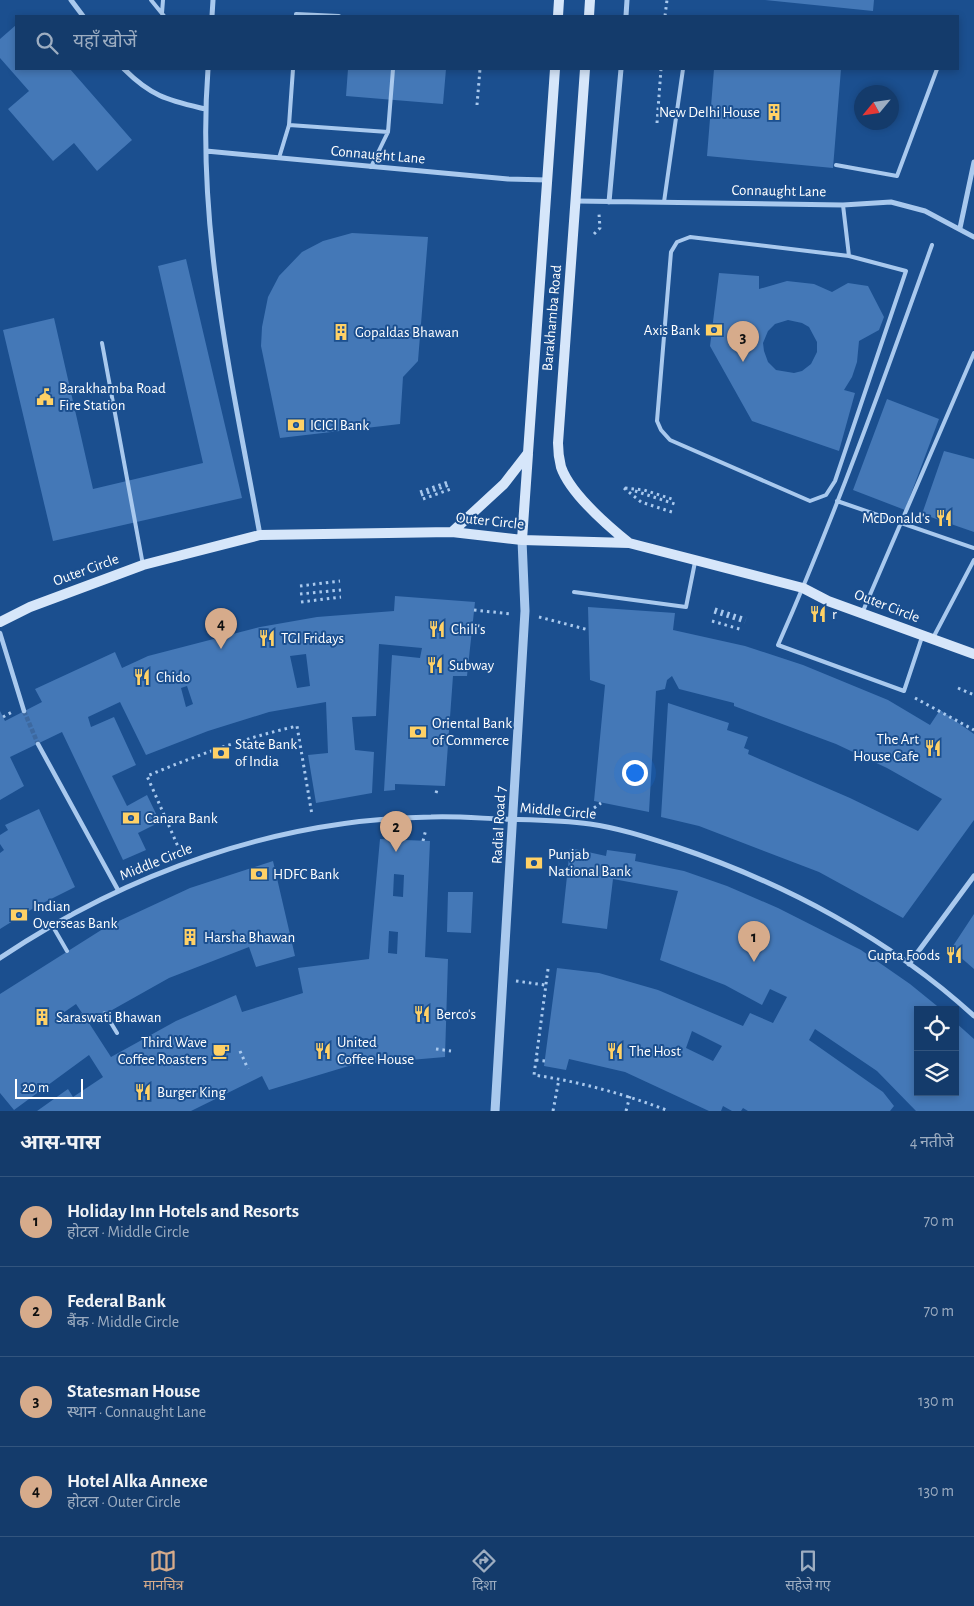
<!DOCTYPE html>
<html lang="hi">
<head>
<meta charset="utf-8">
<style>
  body { margin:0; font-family:"Alegreya Sans","Noto Sans Devanagari",sans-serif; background:#1d4271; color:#f1f3f6 }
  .controls { position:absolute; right:15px; bottom:15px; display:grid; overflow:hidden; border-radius:0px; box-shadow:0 2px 8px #0003 }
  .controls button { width:45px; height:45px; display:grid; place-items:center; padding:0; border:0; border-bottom:1px solid #33557e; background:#143b6b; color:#f1f3f6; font:25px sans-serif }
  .compass { position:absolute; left:854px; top:85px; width:45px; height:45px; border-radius:50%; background:#143b6b; box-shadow:0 2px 8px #0003; rotate:241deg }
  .scale { position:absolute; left:15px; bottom:12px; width:68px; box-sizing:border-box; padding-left:5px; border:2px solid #fff; border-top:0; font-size:14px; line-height:18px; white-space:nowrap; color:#fff; -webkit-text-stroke:4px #1b4f8f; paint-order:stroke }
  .you { position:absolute; left:634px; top:772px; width:18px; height:18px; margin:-12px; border:4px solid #fff; border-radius:50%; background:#1a73e8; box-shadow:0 0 0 8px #1a73e833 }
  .badge { display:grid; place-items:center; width:32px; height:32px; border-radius:50%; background:#d6ab8b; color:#111; font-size:16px; font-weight:700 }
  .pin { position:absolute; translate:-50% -41px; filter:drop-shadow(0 1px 2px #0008) }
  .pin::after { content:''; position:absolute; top:26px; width:18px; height:15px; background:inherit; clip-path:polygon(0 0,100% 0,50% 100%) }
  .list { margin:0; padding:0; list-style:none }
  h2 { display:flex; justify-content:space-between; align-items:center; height:65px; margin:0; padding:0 20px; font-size:21px }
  h2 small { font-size:16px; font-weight:400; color:#9dadc1 }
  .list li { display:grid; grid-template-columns:32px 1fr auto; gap:15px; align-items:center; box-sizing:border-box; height:90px; padding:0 20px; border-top:1px solid #33557e }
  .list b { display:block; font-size:19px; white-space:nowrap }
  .list p { margin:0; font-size:16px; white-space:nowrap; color:#9dadc1 }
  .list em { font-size:16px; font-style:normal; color:#9dadc1 }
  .icon { flex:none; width:28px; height:28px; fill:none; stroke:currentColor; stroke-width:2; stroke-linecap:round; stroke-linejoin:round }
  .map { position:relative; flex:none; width:974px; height:1111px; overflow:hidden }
  .search { position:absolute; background:#143b6b; box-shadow:0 2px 8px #0003; left:15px; right:15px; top:15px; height:55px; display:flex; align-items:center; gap:12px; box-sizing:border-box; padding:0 18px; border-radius:0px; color:#9dadc1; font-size:19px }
  .sheet { height:425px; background:#143b6b }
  nav { display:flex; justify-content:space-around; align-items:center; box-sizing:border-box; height:70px; border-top:1px solid #33557e; background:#143b6b; font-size:14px; color:#9dadc1 }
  nav a { display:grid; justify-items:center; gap:2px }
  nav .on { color:#d6ab8b }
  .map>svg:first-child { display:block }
</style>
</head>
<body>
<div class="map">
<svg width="974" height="1111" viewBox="0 0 974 1111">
  <rect width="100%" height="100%" fill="#1b4f8f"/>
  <path fill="#4478b7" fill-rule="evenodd" d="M765,0h109l-1,11z
    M16,25v44h54l62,71 -35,31 -23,-28 -21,18 -45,-52 21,-18 -29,-33v-19z
    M348,69h98l-3,35 -97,-8z
    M714,69h127l-8,99 -126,-12z
    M352,233l76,4 -10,124 -15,16 -3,47 -120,14 -19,-92 1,-19 6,-30 11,-21 23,-24 21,-11z
    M186,259l56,239 -189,43 -50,-211 51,-12 39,171 110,-26 -45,-197z
    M719,273l40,3v13l28,-8 27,3 18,8 16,-9 20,3 16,31 -5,13 -20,11 -2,21 -5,15 -8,13 11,3 -16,58 -87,-30 -42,-75zM788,320l14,3 7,4 8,15v10l-6,12 -9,7 -8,2 -18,-3 -8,-8 -4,-11 -1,-8 5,-12 7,-7z
    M887,399l52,20 -34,91 -52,-20z
    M944,451l30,8v73l-52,-18z
    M395,596l80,6 -8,74h-14l-8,110 -50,-2v6l-11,1 8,-136 28,3 2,-10 -43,-4 -3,72 -24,1 3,33 19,2 -2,41 -56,10 -8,-48 20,-2 -2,-51 -57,10 -61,19 -62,24 -26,-53 -32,15 3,10 23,-10 22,48 -24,11 15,30 20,-11 13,27 -22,11 8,17 -23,10 -61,-128 -52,25 14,29 -24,14v-89l5,10 37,-19 -7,-13 80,-37 7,16 26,-12 112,-29 57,-10 77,-6zM306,654l4,32 -13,2 -7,-32zM187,686l6,18 -7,3 -5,-19z
    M588,607l87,6 -2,17 72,16 58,19 85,35 42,25 10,-15 34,24v86l-71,98 -84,-46 -120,-46 -38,-9 7,-114 61,20 -2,7 21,7 -4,11 5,2 -1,4 102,44 68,33 24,-32 -55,-31 -51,-24 -102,-38v-3l-55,-14 -7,-13 -5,4 -2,9 -9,2 -7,121 -55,-11 11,-116 -15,-5z
    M39,809l36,78 -38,19 -37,23v-76l4,-3 -4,-6v-9l8,-5 -3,-5z
    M380,839l50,2 -5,116 23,2 -3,98 -93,8 -83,25 -7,-14 -71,35h-154l31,-22 5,8 30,-20 -14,-22 -75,55 -14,-17v-99l106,-67 84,-39 83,-27 22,95 -39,11 -7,-20 -80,31 -80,45 22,34 65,-36 60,-26 6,17 61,-19 -5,-25 71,-9zM394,874l10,1 -1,22 -10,-1zM389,931l9,1 -1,22 -9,-1zM76,1004l6,9 -13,8 -6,-8z
    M570,848l36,8 1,-6 29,4 -1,7 49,10 43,15 51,22 83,42 49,34 32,26h-24v82h37v-70l19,17v72h-58l-39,-40 -62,-42 -6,11 74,52 11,14 -4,5h-142l-5,-3 -2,3h-9l-9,-5 -2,5h-12l-84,-39 -56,-13 -3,11 -22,-4 13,-98 42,5 59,17 85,36 7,-13 23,10 14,-26 -17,-8 -8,16 -37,-20 -65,-25 18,-69 -65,-12 -6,50 -45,-6zM692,1031l30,15 -9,15 -27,-13z
    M448,892h25l-2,41 -24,-1z
    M974,914v55l-23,-20z"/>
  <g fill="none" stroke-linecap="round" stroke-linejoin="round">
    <path stroke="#3d69a0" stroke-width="4.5" stroke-dasharray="4.5 2" stroke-linecap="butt" d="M24,711l14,33"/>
    <path stroke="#a9c9ee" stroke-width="3" stroke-dasharray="2.5 4" stroke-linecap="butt" d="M665,16l2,-16
      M477,105l3,-36
      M657,123l4,-54
      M594,234l6,-6 -1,-14
      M624,488l17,14 31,10
      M625,488l19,2 31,10
      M635,491l40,13
      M420,492l28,-10
      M421,495l28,-10
      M423,499l28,-10
      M300,586l40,-5
      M300,594l41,-4
      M301,602l40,-5
      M715,609l31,10
      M474,610l37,4
      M714,612l31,10
      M539,617l50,13
      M712,621l31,9
      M958,688l16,7
      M915,698l59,32
      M3,717l9,-5
      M436,793l2,-6
      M594,808l7,-5
      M423,841l3,-12
      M180,851l-33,-75c50,-21 98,-38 150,-50l15,89
      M548,969l-14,106c47,7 90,19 135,36
      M516,981l29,4
      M436,1049l15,2
      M240,1051l8,18
      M536,1060l9,1
      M553,1111l6,-32
      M626,1111l4,-15"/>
    <path stroke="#a9c9ee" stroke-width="4" d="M151,0l13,16
      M162,13l1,-13
      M296,16v-2l43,2
      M289,125l99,7
      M279,158l10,-33 4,-56
      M836,165l61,11 40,-107
      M371,167l17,-35 5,-63
      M664,202l19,-133
      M843,205l6,51
      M690,237l159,19 57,15 -71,210 -9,14 -16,6 -140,-61 -9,-10 -4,-9 14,-169 6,-10z
      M102,343l41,222
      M837,501l137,47
      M574,592l112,15 9,-45
      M863,611l111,-258
      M922,637l-18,54 -126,-46c58,-131 106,-266 154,-400
      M933,638l41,-78
      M52,925l15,26
      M105,1013l12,20"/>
    <path stroke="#a9c9ee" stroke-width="4.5" d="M0,633l24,78
      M38,744l80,146"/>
    <path stroke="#a9c9ee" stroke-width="5" d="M71,0l12,16
      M212,16l1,-16
      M626,16l1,-16
      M124,69c28,28 44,31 81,40
      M208,69c-12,158 24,312 52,466
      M206,151l302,28 39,1
      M576,201l267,4 48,-3 34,9 49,26
      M609,202l12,-133
      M960,228l14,-66
      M0,958c127,-85 277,-139 431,-141 23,-1 46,1 69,2 30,1 61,1 90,5 29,4 59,14 87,23 107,36 213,92 297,169
      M909,964l65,-88"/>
    <path stroke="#a9c9ee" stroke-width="9" d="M495,1111l30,-500 -3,-71"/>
    <path stroke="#d6e6fa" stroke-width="10" d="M558,16l1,-16
      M589,16l1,-16
      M585,69l-27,374c0,8 1,16 3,24 9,26 47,59 68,76
      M452,532l52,-48 24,-31 27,-384
      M522,540l6,-86
      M0,622l30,-15 113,-42 117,-30 192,-3 70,8 107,3 174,45 25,13 146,53"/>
  </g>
  <defs>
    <g id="building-bare" transform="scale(1.35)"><path d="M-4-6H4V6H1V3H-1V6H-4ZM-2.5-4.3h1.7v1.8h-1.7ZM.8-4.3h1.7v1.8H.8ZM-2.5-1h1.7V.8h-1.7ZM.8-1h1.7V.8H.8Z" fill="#ffd166" stroke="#1b4f8f" stroke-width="2.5" paint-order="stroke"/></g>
    <g id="bank-bare" transform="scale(1.35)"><path d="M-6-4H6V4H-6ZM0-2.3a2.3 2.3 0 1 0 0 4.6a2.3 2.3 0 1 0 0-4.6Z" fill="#ffd166" stroke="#1b4f8f" stroke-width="2.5" paint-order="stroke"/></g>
    <g id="civic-bare" transform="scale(1.35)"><path d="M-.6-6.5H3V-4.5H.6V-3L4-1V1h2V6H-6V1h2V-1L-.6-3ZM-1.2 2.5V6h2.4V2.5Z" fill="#ffd166" stroke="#1b4f8f" stroke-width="2.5" paint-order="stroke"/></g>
    <g id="restaurant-bare" transform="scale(1.35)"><path d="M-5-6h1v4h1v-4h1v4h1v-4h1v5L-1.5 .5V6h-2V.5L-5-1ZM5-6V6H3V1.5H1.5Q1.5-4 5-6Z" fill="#ffd166" stroke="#1b4f8f" stroke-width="2.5" paint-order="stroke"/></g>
    <g id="cafe-bare" transform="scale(1.35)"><path d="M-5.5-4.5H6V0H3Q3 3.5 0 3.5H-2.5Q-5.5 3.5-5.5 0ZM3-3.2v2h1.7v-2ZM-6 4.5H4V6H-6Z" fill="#ffd166" stroke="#1b4f8f" stroke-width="2.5" paint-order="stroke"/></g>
  </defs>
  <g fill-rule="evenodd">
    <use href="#building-bare" x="774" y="112"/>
    <use href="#bank-bare" x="714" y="330"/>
    <use href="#building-bare" x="341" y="332"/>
    <use href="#civic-bare" x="45" y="397"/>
    <use href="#bank-bare" x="296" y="425"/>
    <use href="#restaurant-bare" x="944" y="518"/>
    <use href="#restaurant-bare" x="818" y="614"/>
    <use href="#restaurant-bare" x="437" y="629"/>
    <use href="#restaurant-bare" x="267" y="638"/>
    <use href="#restaurant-bare" x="435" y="665"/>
    <use href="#restaurant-bare" x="142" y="677"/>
    <use href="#bank-bare" x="418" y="732"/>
    <use href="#restaurant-bare" x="933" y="748"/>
    <use href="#bank-bare" x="221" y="753"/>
    <use href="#bank-bare" x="131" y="818"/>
    <use href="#bank-bare" x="534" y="863"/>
    <use href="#bank-bare" x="259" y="874"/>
    <use href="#bank-bare" x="19" y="915"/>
    <use href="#building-bare" x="190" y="937"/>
    <use href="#restaurant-bare" x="954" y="955"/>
    <use href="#restaurant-bare" x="422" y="1014"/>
    <use href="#building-bare" x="42" y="1017"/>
    <use href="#cafe-bare" x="221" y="1051"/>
    <use href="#restaurant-bare" x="323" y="1051"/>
    <use href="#restaurant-bare" x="615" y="1051"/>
    <use href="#restaurant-bare" x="143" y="1092"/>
  </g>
  <g text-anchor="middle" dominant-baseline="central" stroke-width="4" stroke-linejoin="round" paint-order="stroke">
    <g font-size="15" fill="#fff" stroke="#1b4f8f" text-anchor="start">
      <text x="760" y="112" text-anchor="end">New Delhi House</text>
      <text x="700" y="330" text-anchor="end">Axis Bank</text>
      <text x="355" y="332">Gopaldas Bhawan</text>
      <text x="59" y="388">Barakhamba Road<tspan x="59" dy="17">Fire Station</tspan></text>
      <text x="310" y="425">ICICI Bank</text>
      <text x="930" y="518" text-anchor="end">McDonald's</text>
      <text x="832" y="614">r</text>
      <text x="451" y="629">Chili's</text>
      <text x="281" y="638">TGI Fridays</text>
      <text x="449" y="665">Subway</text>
      <text x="156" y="677">Chido</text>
      <text x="432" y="723">Oriental Bank<tspan x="432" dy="17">of Commerce</tspan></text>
      <text x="919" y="739" text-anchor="end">The Art<tspan x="919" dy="17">House Cafe</tspan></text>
      <text x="235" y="744">State Bank<tspan x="235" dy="17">of India</tspan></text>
      <text x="145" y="818">Canara Bank</text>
      <text x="548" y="854">Punjab<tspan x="548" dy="17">National Bank</tspan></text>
      <text x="273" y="874">HDFC Bank</text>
      <text x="33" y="906">Indian<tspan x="33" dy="17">Overseas Bank</tspan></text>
      <text x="204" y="937">Harsha Bhawan</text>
      <text x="940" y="955" text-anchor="end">Gupta Foods</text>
      <text x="436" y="1014">Berco's</text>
      <text x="56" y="1017">Saraswati Bhawan</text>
      <text x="207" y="1042" text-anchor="end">Third Wave<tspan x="207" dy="17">Coffee Roasters</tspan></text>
      <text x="337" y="1042">United<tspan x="337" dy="17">Coffee House</tspan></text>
      <text x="629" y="1051">The Host</text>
      <text x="157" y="1092">Burger King</text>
    </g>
    <g font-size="15" fill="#fff" stroke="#1b4f8f">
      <text transform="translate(378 155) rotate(5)">Connaught Lane</text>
      <text transform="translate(779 191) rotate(1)">Connaught Lane</text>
      <text transform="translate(552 318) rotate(-85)">Barakhamba Road</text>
      <text transform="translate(490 521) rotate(6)">Outer Circle</text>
      <text transform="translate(86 570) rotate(-20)">Outer Circle</text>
      <text transform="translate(887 606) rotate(21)">Outer Circle</text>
      <text transform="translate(558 811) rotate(5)">Middle Circle</text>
      <text transform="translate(499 825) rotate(-87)">Radial Road 7</text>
      <text transform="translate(156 862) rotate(-22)">Middle Circle</text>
    </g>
  </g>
</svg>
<div class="controls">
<button><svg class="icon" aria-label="locate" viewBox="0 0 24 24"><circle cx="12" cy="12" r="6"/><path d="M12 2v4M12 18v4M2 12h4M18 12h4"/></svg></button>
<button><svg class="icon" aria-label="layers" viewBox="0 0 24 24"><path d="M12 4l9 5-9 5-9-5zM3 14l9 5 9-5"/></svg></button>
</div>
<svg class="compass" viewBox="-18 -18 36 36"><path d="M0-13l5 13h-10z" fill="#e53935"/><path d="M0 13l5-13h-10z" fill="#9dadc1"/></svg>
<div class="scale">20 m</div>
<div class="you"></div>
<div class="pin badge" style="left:754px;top:962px">1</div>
<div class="pin badge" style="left:396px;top:852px">2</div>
<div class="pin badge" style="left:743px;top:362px">3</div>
<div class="pin badge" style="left:221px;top:649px">4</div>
<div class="search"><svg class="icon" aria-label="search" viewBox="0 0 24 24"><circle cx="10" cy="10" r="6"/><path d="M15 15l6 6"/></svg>यहाँ खोजें</div>
</div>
<section class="sheet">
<h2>आस-पास<small>4 नतीजे</small></h2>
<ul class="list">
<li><span class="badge">1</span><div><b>Holiday Inn Hotels and Resorts</b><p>होटल · Middle Circle</p></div><em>70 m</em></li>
<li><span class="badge">2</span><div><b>Federal Bank</b><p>बैंक · Middle Circle</p></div><em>70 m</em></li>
<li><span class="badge">3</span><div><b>Statesman House</b><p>स्थान · Connaught Lane</p></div><em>130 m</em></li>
<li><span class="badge">4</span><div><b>Hotel Alka Annexe</b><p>होटल · Outer Circle</p></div><em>130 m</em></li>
</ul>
</section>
<nav>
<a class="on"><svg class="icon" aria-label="map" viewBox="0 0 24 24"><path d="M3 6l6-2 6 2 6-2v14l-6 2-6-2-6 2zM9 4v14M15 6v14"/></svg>मानचित्र</a>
<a><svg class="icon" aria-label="directions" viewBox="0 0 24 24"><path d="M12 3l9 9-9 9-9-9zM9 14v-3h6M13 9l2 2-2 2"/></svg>दिशा</a>
<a><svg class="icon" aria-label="saved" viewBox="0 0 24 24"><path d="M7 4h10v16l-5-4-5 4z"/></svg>सहेजे गए</a>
</nav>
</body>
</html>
